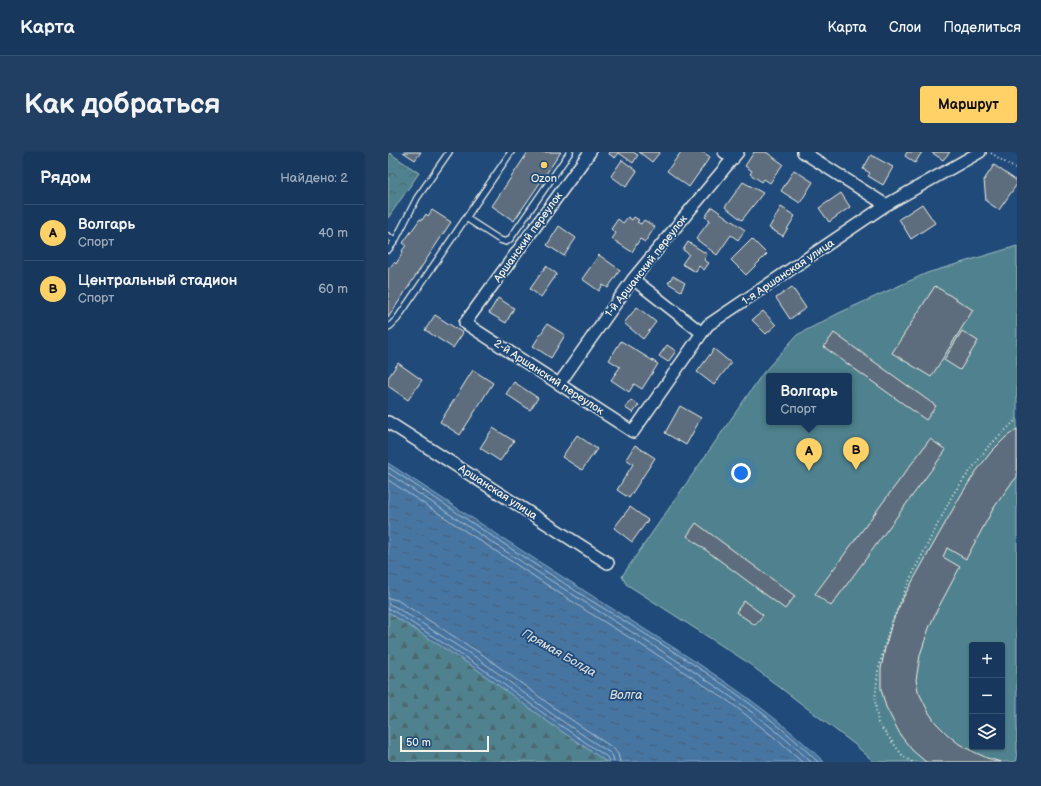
<!DOCTYPE html>
<html lang="ru">
<head>
<meta charset="utf-8">
<style>
  body { margin:0; font-family:"Balsamiq Sans",sans-serif; background:#203f62; color:#f1f3f6 }
  .controls { position:absolute; right:12px; bottom:12px; display:grid; overflow:hidden; border-radius:4px; box-shadow:0 1px 3px #0004 }
  .controls button { width:36px; height:36px; display:grid; place-items:center; padding:0; border:0; border-bottom:1px solid #365272; background:#17385c; color:#f1f3f6; font:20px sans-serif }
  .scale { position:absolute; left:12px; bottom:10px; width:89px; box-sizing:border-box; padding-left:4px; border:2px solid #f4f1e8; border-top:0; font-size:11px; line-height:14px; white-space:nowrap; color:#f4f1e8; -webkit-text-stroke:3px #1f4a7a; paint-order:stroke }
  .you { position:absolute; left:353px; top:321px; width:14px; height:14px; margin:-10px; border:3px solid #fff; border-radius:50%; background:#1a73e8; box-shadow:0 0 0 6px #1a73e833 }
  .badge { display:grid; place-items:center; width:26px; height:26px; border-radius:50%; background:#ffd166; color:#111; font-size:13px; font-weight:700 }
  .pin { position:absolute; translate:-50% -33px; filter:drop-shadow(0 1px 2px #0008) }
  .pin::after { content:''; position:absolute; top:21px; width:14px; height:12px; background:inherit; clip-path:polygon(0 0,100% 0,50% 100%) }
  .popup { position:absolute; left:378px; top:221px; width:86px; height:52px; box-sizing:border-box; display:grid; place-content:center; border-radius:4px; background:#17385c; filter:drop-shadow(0 1px 3px #0005); font-size:13px; white-space:nowrap; color:#9eacbb }
  .popup b { font-size:15px; color:#f1f3f6 }
  .popup::after { content:''; position:absolute; left:50%; top:100%; margin-left:-8px; border:8px solid transparent; border-top-color:#17385c }
  .list { margin:0; padding:0; list-style:none }
  h2 { display:flex; justify-content:space-between; align-items:center; height:52px; margin:0; padding:0 16px; font-size:17px }
  h2 small { font-size:13px; font-weight:400; color:#9eacbb }
  .list li { display:grid; grid-template-columns:26px 1fr auto; gap:12px; align-items:center; box-sizing:border-box; height:56px; padding:0 16px; border-top:1px solid #365272 }
  .list b { display:block; font-size:15px; white-space:nowrap }
  .list p { margin:0; font-size:13px; white-space:nowrap; color:#9eacbb }
  .list em { font-size:13px; font-style:normal; color:#9eacbb }
  .icon { flex:none; width:22px; height:22px; fill:none; stroke:currentColor; stroke-width:2; stroke-linecap:round; stroke-linejoin:round }
  .map { position:relative; flex:none; width:629px; height:610px; overflow:hidden; border-radius:4px }
  header { display:flex; align-items:center; gap:24px; box-sizing:border-box; height:56px; padding:0 20px; background:#17385c; border-bottom:1px solid #365272 }
  header strong { font-size:19px }
  nav { display:flex; gap:22px; margin-inline-start:auto; font-size:14px }
  .intro { display:flex; align-items:center; justify-content:space-between; box-sizing:border-box; height:96px; padding:0 24px }
  h1 { margin:0; font-size:28px }
  .button { padding:10px 18px; border-radius:4px; background:#ffd166; color:#111; font-size:14px; font-weight:700 }
  main { display:flex; gap:24px; padding:0 24px }
  aside { flex:1; background:#17385c; border-radius:4px; box-shadow:0 1px 3px #0004 }
  .map>svg:first-child { display:block }
</style>
</head>
<body>
<header>
<strong>Карта</strong>
<nav><a>Карта</a><a>Слои</a><a>Поделиться</a></nav>
</header>
<div class="intro"><h1>Как добраться</h1><a class="button">Маршрут</a></div>
<main>
<aside>
<h2>Рядом<small>Найдено: 2</small></h2>
<ul class="list">
<li><span class="badge">A</span><div><b>Волгарь</b><p>Спорт</p></div><em>40 m</em></li>
<li><span class="badge">B</span><div><b>Центральный стадион</b><p>Спорт</p></div><em>60 m</em></li>
</ul>
</aside>
<div class="map">
<svg width="629" height="610" viewBox="0 0 629 610">
  <defs>
    <pattern id="forest-firs" width="22" height="20" patternUnits="userSpaceOnUse"><rect width="22" height="20" fill="#50828e"/><path d="M5 1l3.5 6h-7zM16 11l3.5 6h-7z" fill="#4d686e"/></pattern>
    <pattern id="park-crowns" width="20" height="18" patternUnits="userSpaceOnUse"><rect width="20" height="18" fill="#50828e"/><path d="M2 6a3 3 0 1 1 6 0M12 15a3 3 0 1 1 6 0" fill="none" stroke="#4d686e"/></pattern>
    <pattern id="water-ripples" width="26" height="14" patternUnits="userSpaceOnUse"><rect width="26" height="14" fill="#4675a2"/><path d="M2 4q2-2 4 0t4 0M15 11q2-2 4 0t4 0" fill="none" stroke="#485e74"/></pattern>
  </defs>
  <rect width="100%" height="100%" fill="#1f4a7a"/>
  <filter id="ink" filterUnits="userSpaceOnUse"><feTurbulence type="fractalNoise" baseFrequency=".025" numOctaves="2"/><feDisplacementMap in="SourceGraphic" scale="8" xChannelSelector="R" yChannelSelector="G"/><feConvolveMatrix kernelMatrix="1 2 1 2 8 2 1 2 1" color-interpolation-filters="sRGB"/></filter>
  <g filter="url(#ink)">
    <path fill="url(#forest-firs)" stroke="#a2babb" d="M0,460l87,56 76,56 56,38h-219z"/>
    <path fill="url(#park-crowns)" stroke="#a2babb" d="M0,0l31,21 -31,45z"/>
    <path fill="#50828e" stroke="#a2babb" fill-rule="evenodd" d="M629,94v516h-143l-20,-18 -110,-84 -118,-76 -4,-8 141,-203 34,-38 42,-22 88,-40zM381,224h80v46h-80zM584,493h30v102h-30z"/>
    <path fill="url(#water-ripples)" stroke="#8ca7be" d="M0,311c68,44 135,89 203,132 80,52 164,99 233,167h-217l-56,-38 -76,-56 -87,-56z"/>
    <g fill="none" stroke-linecap="round" stroke-linejoin="round">
      <path stroke="#aebfcc" stroke-width="1" d="M0,315c67,44 134,90 202,133 79,49 162,96 228,162
        M0,321c66,44 131,88 198,130 77,50 158,95 225,159
        M0,328l194,128 93,58 56,37 44,35 27,24
        M0,446l9,2 86,55 77,57 53,36 5,6 2,8
        M0,452l6,2 86,54 76,57 54,36 3,4 1,5
        M0,457l4,1 85,55 77,56 53,36 1,2 1,3"/>
    </g>
    <path fill="#5d6d7d" stroke="#f4f1e8" d="M15,0h18l-6,8z
      M140,0h33l-47,69 -22,-15z
      M222,0h23l5,3 -5,8 -14,-10 -4,5 -6,-4z
      M251,0h21l-8,10z
      M293,0h22l7,5 -21,30 -22,-16z
      M366,0h12l17,12 -13,19 -6,-4 -2,3 -12,-8 2,-3 -7,-5z
      M519,0h15l-7,11 -10,-7z
      M543,0h19l-7,8z
      M483,3l22,12 -10,18 -15,-9 2,-3 -7,-4z
      M234,8l15,11 -11,16 -15,-11z
      M606,13l23,16v3l-18,26 -13,-9 -2,-21z
      M406,18l19,12 -13,21 -19,-12z
      M355,30l20,11 -21,27 -17,-13z
      M453,41l9,14 -21,15 -10,-14z
      M534,52l13,19 -24,16 -12,-20z
      M324,55l33,23 -7,10 -7,-5 -14,20 -21,-16 14,-19 -5,-3z
      M393,55l14,9 -12,20 -14,-8z
      M44,58l19,12 -63,96v-51l2,1 4,-6 2,2 7,-12 -1,-1 4,-6 -3,-2 17,-24 2,1 4,-6 2,2z
      M240,65l4,3 2,-3 5,3 -2,2 4,2 3,-4 11,7 -10,15 -5,-3 -8,13 -20,-13 4,-6 -5,-4 7,-10 5,4z
      M171,74l17,12 -12,18 -17,-11z
      M364,87l15,15 -21,21 -15,-15z
      M300,90l19,12 -3,6 5,3 -5,7 -5,-4 -3,6 -14,-8 7,-10 -6,-4z
      M211,103l21,15 -12,18 -5,-3 -4,6 -17,-12z
      M158,114l11,8 -16,23 -11,-8z
      M285,124l12,7 -4,8 -13,-8z
      M547,134l38,24 -42,67 -39,-24z
      M404,135l14,21 -16,11 -14,-21z
      M110,146l16,10 -8,15 -17,-10z
      M249,155l19,15 -13,17 -19,-16z
      M375,159l13,14 -10,9 -14,-14z
      M47,163l28,18 -10,15 -28,-18z
      M159,172l18,11 -14,23 -18,-12z
      M574,179l16,10 -18,29 -16,-10z
      M446,181l102,73 -10,14 -102,-73z
      M233,189l37,23 -16,25 -8,-5 -5,8 -18,-12 9,-13 -11,-7z
      M279,193l9,6 -8,11 -9,-6z
      M326,197l17,14 -17,22 -17,-13z
      M10,211l24,17 -14,20 -20,-14v-8z
      M85,218l20,13 -33,52 -20,-13z
      M126,230l24,16 -8,12 -24,-16z
      M243,248l8,5 -6,8 -8,-5z
      M292,254l21,12 -15,27 -21,-12z
      M105,276l21,13 -14,20 -20,-13z
      M629,277v48l-7,8 -17,24 -27,50 -19,-11 -4,9 17,10 -24,45 -7,16 -9,27 -4,25 2,11 11,22 7,10 11,11 12,10 13,7 15,7 14,4h-75l-14,-12 -11,-14 -15,-29 -5,-18v-20l4,-21 7,-26 10,-22 59,-105 14,-22 16,-21 15,-15z
      M189,283l20,14 -15,21 -20,-13z
      M542,287l16,11 -115,156 -16,-12z
      M247,293l20,13 -26,40 -12,-8 16,-26 -7,-5z
      M242,355l18,13 -16,22 -18,-14z
      M308,371l99,73 -10,13 -98,-73z
      M356,449l19,14 -8,10 -19,-13z"/>
    <g fill="none" stroke-linecap="round" stroke-linejoin="round">
      <g stroke="#f4f1e8" stroke-width="8">
        <path id="lane" d="M78,66l34,22 6,2 4,-3 60,-87
          M0,84l7,5
          M0,98l7,-9 22,-43 32,-46
          M0,175l2,-1 7,-7 114,-167"/>
      </g>
      <g stroke="#f4f1e8" stroke-width="14">
        <path id="street" d="M202,0l-125,171 168,109 69,-99 6,-8 178,-120 94,-53
          M336,0l9,7
          M415,0l83,53
          M245,127l69,54
          M171,232l74,-105 105,-127
          M0,270l220,141"/>
      </g>
      <path stroke="#f4f1e8" stroke-width="2" stroke-dasharray="1 3" stroke-linecap="butt" d="M603,1l26,17
        M524,610l-9,-6 -25,-33 -3,-22 3,-30 11,-41 21,-51 43,-85 35,-47 29,-28"/>
      <use href="#lane" stroke="#1f4a7a" stroke-width="5.5"/>
      <use href="#street" stroke="#1f4a7a" stroke-width="11"/>
    </g>
  </g>
  <circle fill="#ffd166" stroke="#1f4a7a" stroke-width="1.5" cx="156" cy="13" r="4"/>
  <g text-anchor="middle" dominant-baseline="central" stroke-width="3.5" stroke-linejoin="round" paint-order="stroke">
    <g font-size="11" fill="#f4f1e8" stroke="#1f4a7a">
      <text x="156" y="26">Ozon</text>
    </g>
    <g font-size="11" fill="#f4f1e8" stroke="#1f4a7a">
      <text transform="translate(140 85) rotate(-54)">Аршанский переулок</text>
      <text transform="translate(258 114) rotate(-52)">1-й Аршанский переулок</text>
      <text transform="translate(400 120) rotate(-34)">1-я Аршанская улица</text>
      <text transform="translate(161 225) rotate(33)">2-й Аршанский переулок</text>
      <text transform="translate(110 340) rotate(33)">Аршанская улица</text>
    </g>
    <g font-size="12" font-style="italic" fill="#dadede" stroke="#1f4a7a">
      <text transform="translate(171 501) rotate(30)">Прямая Болда</text>
      <text x="238" y="543">Волга</text>
    </g>
  </g>
</svg>
<div class="controls">
<button>+</button>
<button>−</button>
<button><svg class="icon" aria-label="layers" viewBox="0 0 24 24"><path d="M12 4l9 5-9 5-9-5zM3 14l9 5 9-5"/></svg></button>
</div>
<div class="scale">50 m</div>
<div class="you"></div>
<div class="pin badge" style="left:421px;top:319px">A</div>
<div class="popup"><b>Волгарь</b>Спорт</div>
<div class="pin badge" style="left:468px;top:318px">B</div>
</div>
</main>
</body>
</html>
